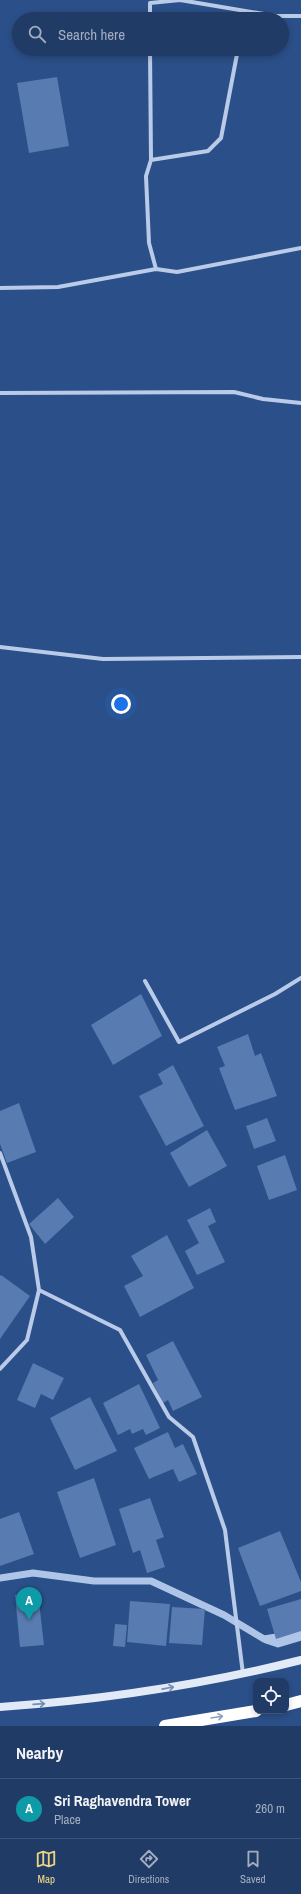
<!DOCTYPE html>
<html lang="en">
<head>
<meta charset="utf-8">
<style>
  body { margin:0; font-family:"Archivo Narrow",sans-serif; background:#28426c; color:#f1f3f6 }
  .controls { position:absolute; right:12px; bottom:12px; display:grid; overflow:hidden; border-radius:8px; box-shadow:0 2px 6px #0003 }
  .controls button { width:36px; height:36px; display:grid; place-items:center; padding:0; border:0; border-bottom:1px solid #3d557a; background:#203b66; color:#f1f3f6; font:20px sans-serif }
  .you { position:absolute; left:121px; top:704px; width:14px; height:14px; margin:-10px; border:3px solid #fff; border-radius:50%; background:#1a73e8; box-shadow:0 0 0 6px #1a73e833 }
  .badge { display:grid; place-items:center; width:26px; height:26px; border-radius:50%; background:#eed581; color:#fff; font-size:13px; font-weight:700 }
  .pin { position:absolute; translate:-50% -33px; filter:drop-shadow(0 1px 2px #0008) }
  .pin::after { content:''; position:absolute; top:21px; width:14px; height:12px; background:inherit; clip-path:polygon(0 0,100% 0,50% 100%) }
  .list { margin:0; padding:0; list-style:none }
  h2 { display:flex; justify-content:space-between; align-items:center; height:52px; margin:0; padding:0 16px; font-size:17px }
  h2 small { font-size:13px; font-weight:400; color:#a2adbf }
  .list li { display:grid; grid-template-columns:26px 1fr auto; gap:12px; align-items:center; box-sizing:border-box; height:60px; padding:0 16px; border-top:1px solid #3d557a }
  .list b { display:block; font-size:15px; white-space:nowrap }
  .list p { margin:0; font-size:13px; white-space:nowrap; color:#a2adbf }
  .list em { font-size:13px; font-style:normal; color:#a2adbf }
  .icon { flex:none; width:22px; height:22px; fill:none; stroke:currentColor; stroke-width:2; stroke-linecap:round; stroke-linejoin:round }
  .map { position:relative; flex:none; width:301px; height:1726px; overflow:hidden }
  .search { position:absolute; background:#203b66; box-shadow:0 2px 6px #0003; left:12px; right:12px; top:12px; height:44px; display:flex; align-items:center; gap:10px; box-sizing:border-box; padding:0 14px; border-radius:22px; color:#a2adbf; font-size:15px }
  .sheet { height:112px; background:#203b66 }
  nav { display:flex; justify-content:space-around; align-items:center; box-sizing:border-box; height:56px; border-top:1px solid #3d557a; background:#203b66; font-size:11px; color:#a2adbf }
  nav a { display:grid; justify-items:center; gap:2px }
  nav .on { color:#eed581 }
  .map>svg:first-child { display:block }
</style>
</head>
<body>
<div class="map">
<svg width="301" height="1726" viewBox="0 0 301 1726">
  <rect width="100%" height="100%" fill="#2b4f88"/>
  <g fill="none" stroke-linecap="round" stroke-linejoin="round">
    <path stroke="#aec5e8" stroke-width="7" d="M0,1578l33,-5 61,8h57l73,34 40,24 37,-6
      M266,1640l12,4 23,-7"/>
  </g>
  <path fill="#587bb1" d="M57,77l12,69 -40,7 -12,-70z
    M141,994l21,42 -49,29 -22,-40z
    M248,1034l7,22 6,-3 16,43 -42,14 -16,-42 6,-2 -8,-19z
    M173,1065l31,61 -38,20 -27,-50 24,-12 -5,-10z
    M19,1103l17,49 -29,11 -7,-19v-33z
    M267,1118l9,23 -22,8 -8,-23z
    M207,1130l20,36 -38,21 -19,-34z
    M285,1155l12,35 -28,10 -12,-34z
    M58,1198l16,19 -29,27 -16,-20z
    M210,1208l6,14 -8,4 17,36 -28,13 -12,-24 14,-8 -12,-23z
    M167,1235l27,53 -54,29 -16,-31 19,-10 -12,-20z
    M1,1275l29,21 -30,43v-63z
    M173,1341l29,56 -29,14 -5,-11 -5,3 -10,-20 5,-3 -12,-25z
    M33,1363l31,15 -11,22 -12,-6 -6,14 -18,-8z
    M139,1384l21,44 -14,7 -3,-6 -11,5 -2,-5 -12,6 -15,-32z
    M90,1397l27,54 -42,19 -25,-52z
    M168,1432l7,16 8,-4 14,30 -18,8 -6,-13 -24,10 -15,-31z
    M94,1478l22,67 -36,13 -23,-66z
    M150,1498l14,39 -8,3 9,27 -18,6 -7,-23 -7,3 -14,-44z
    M19,1512l15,42 -34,12v-47z
    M280,1531l21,51v9l-41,15 -22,-58z
    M38,1593l6,52 -24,2 -5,-52z
    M301,1599v32l-25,8 -9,-30z
    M130,1601l40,3 -4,42 -39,-4z
    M172,1607l33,2 -3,36 -33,-2z
    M115,1624l12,1 -2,22 -12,-1z"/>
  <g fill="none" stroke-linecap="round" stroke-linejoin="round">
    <path stroke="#b9cbe8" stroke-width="4" d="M150,19v-16l30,-3 96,16h25
      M150,49l1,111 -5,16 3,67 7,26
      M151,160l57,-9 13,-13 17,-89
      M0,288l58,-1 98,-18 21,3 124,-24
      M0,393l234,-1 29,7 38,4
      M0,647l103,12 198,-2
      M145,981l34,61 96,-48 26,-16
      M0,1153l31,84 8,53 -12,50 -27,29
      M39,1290l81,40 49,87 24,20 32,93 18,144"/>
    <path stroke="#e2eaf8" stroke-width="8" d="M0,1707c101,-7 202,-22 301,-47"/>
    <path stroke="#fff" stroke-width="12" d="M286,1705l15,-4
      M165,1726l91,-15"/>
  </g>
  <defs><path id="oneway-shaft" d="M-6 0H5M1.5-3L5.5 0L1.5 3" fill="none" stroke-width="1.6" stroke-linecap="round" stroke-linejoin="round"/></defs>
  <g stroke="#748db5">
    <use href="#oneway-shaft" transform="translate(168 1688) rotate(-11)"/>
    <use href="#oneway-shaft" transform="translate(39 1704) rotate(-4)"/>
  </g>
  <use stroke="#8a9ebe" href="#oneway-shaft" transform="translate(217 1717) rotate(-9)"/>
</svg>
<div class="controls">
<button><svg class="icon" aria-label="locate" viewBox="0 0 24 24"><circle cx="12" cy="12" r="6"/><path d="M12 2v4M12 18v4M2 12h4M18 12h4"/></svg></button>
</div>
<div class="you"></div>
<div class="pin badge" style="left:29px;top:1620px;background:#0f9aa8">A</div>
<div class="search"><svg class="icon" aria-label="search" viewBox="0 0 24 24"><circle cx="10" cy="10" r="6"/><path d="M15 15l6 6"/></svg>Search here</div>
</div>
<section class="sheet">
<h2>Nearby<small></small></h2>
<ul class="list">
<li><span class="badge" style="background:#0f9aa8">A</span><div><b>Sri Raghavendra Tower</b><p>Place</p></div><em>260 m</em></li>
</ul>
</section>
<nav>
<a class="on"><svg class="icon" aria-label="map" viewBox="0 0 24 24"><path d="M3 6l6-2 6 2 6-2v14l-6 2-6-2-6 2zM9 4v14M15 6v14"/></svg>Map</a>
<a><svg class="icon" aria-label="directions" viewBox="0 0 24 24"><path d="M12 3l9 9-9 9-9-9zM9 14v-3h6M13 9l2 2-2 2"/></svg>Directions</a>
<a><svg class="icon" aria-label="saved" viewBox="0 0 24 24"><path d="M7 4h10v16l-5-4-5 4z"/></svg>Saved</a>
</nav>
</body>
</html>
